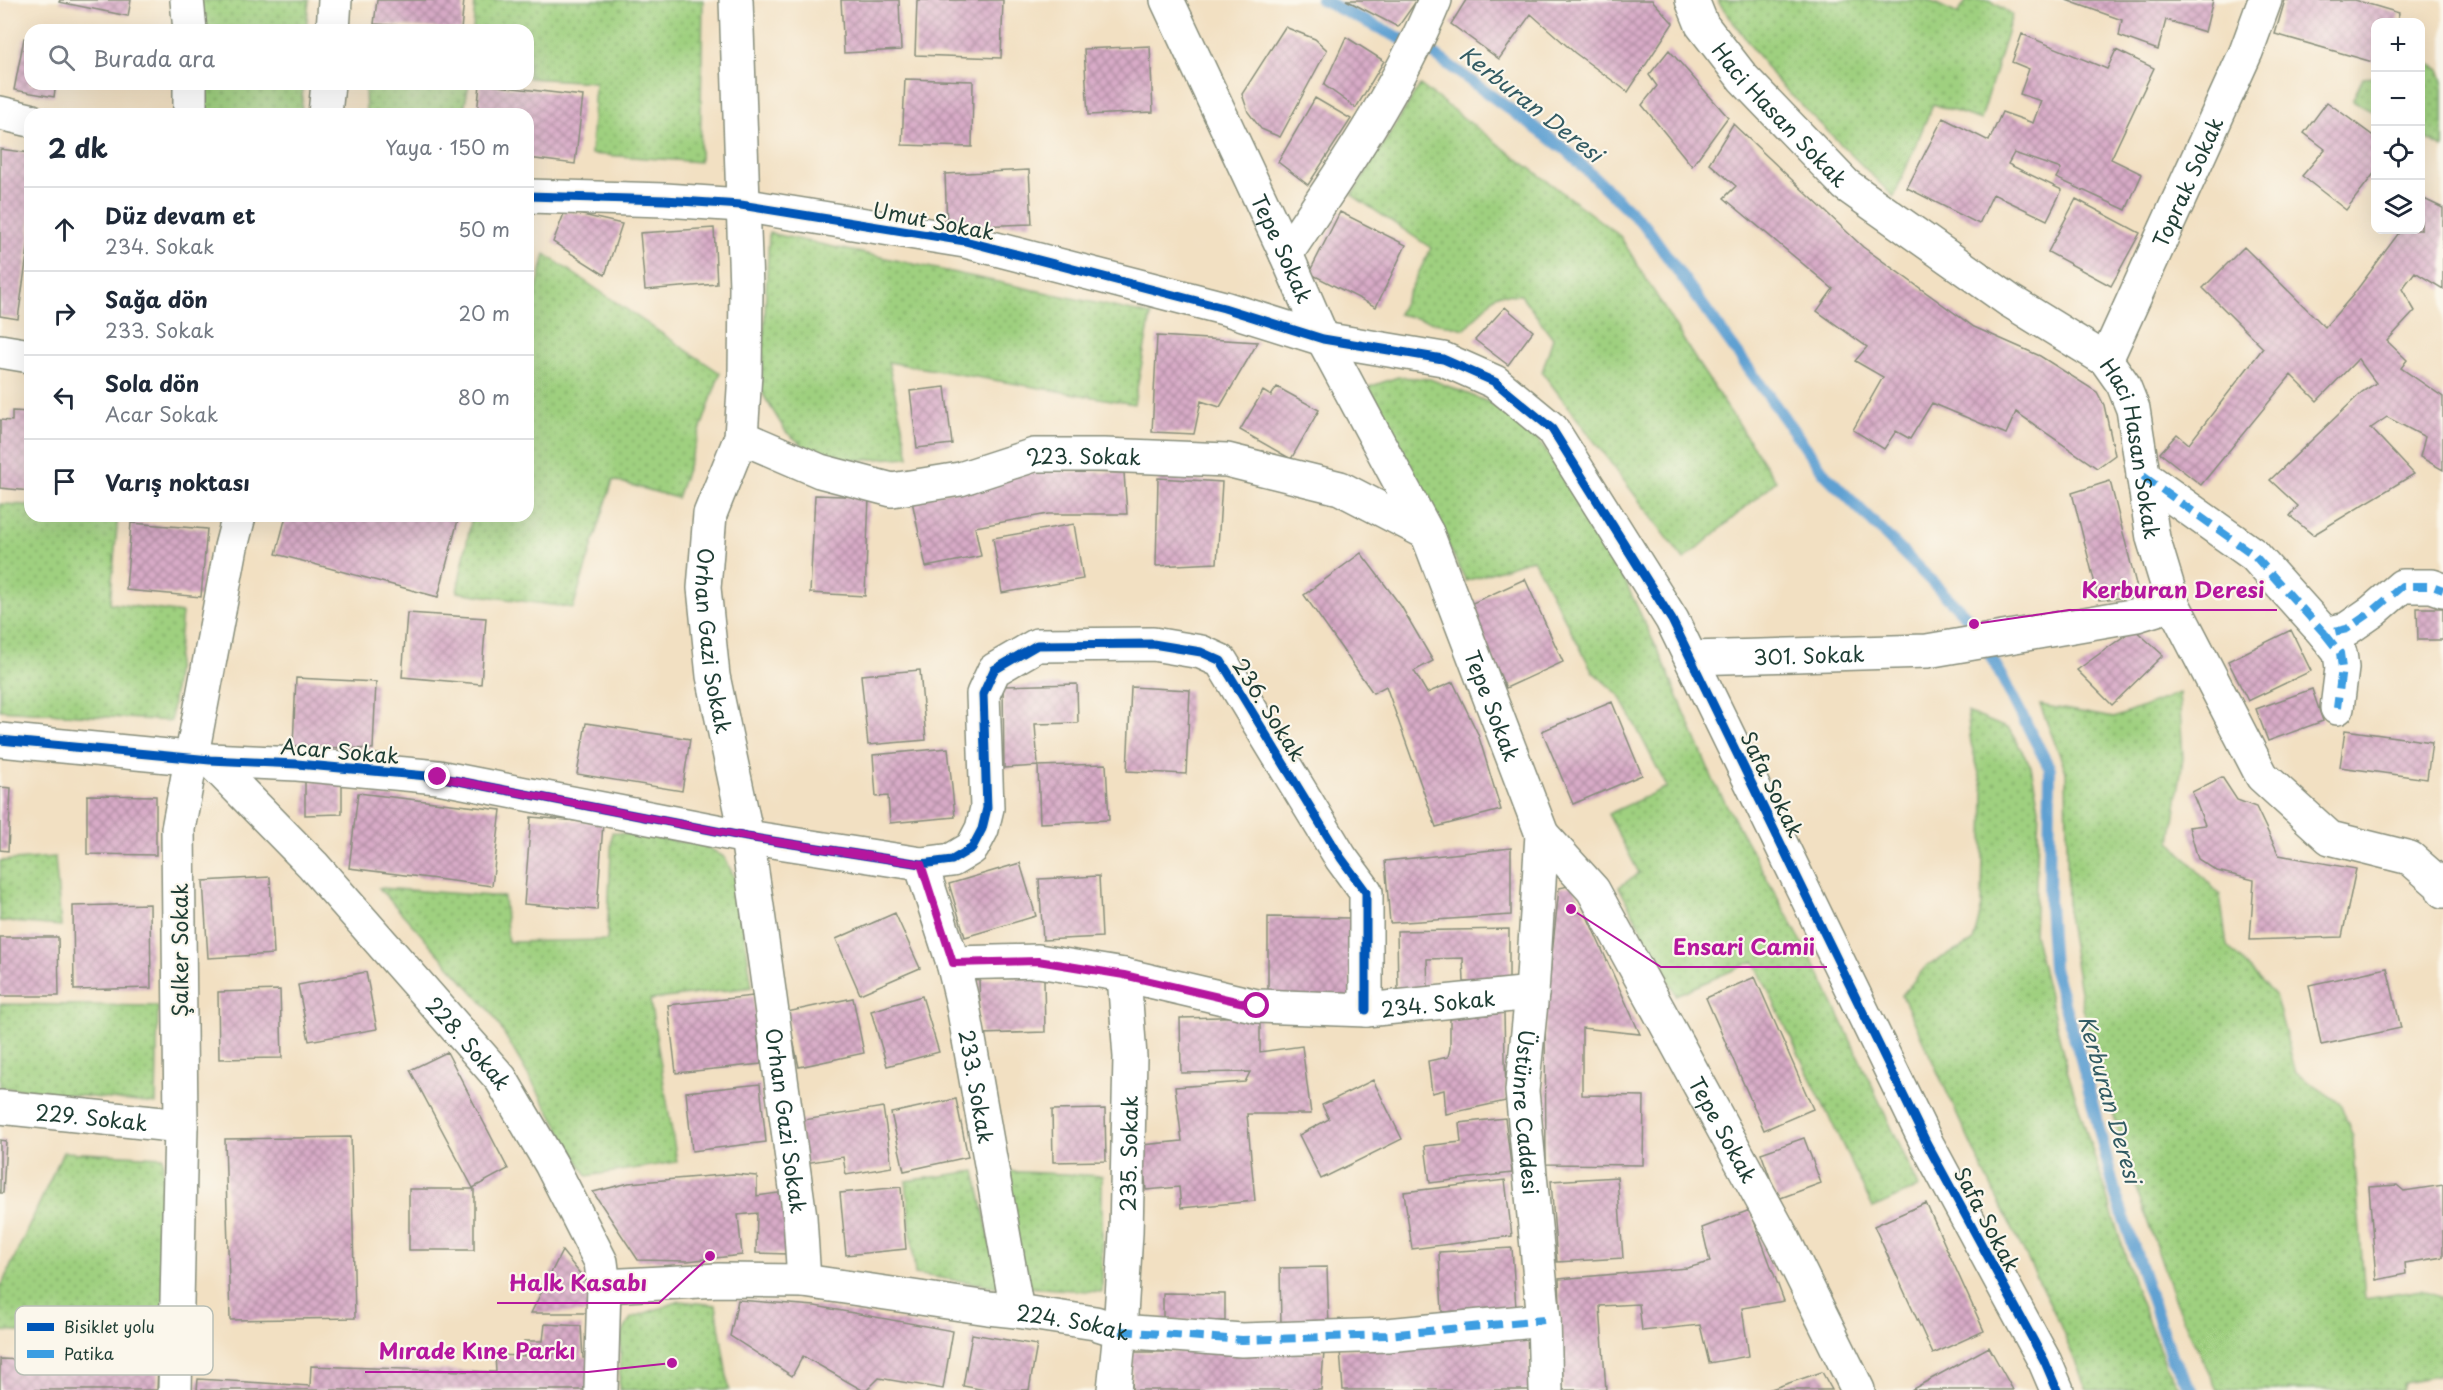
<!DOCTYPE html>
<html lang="tr">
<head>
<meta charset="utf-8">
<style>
  body { margin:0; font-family:"Playpen Sans",sans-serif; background:#f6f6f7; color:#1f2937 }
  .controls { position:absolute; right:18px; top:18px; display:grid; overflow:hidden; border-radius:12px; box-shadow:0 6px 24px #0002 }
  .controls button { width:54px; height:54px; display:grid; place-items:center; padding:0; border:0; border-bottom:2px solid #e0e1e3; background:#fff; color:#1f2937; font:30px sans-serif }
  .stop { position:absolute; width:18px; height:18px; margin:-14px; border:4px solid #b5179e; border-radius:50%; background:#fff }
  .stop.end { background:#b5179e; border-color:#fff; box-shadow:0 2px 6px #0008 }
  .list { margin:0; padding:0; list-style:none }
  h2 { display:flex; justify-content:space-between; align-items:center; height:78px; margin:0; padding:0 24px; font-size:26px }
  h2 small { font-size:20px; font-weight:400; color:#747a83 }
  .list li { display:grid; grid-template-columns:39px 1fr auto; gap:18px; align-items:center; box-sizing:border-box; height:84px; padding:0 24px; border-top:2px solid #e0e1e3 }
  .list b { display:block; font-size:22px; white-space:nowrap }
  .list p { margin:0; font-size:20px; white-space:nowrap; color:#747a83 }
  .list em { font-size:20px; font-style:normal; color:#747a83 }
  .icon { flex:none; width:33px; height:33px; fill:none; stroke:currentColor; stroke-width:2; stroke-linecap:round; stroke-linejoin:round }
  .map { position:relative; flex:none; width:2443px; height:1390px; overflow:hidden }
  .search { position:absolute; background:#fff; box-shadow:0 6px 24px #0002; left:24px; top:24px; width:510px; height:66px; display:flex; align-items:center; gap:15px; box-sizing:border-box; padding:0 21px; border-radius:18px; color:#747a83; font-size:22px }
  .panel { position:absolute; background:#fff; box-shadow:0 6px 24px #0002; left:24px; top:108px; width:510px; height:414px; border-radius:18px }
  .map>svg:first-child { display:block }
</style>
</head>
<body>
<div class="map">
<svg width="2443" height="1390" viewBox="0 0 2443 1390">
  <defs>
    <pattern id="park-dots" width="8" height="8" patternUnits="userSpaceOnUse" patternTransform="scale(1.5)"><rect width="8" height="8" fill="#9fd07f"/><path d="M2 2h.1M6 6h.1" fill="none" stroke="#81aa69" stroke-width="1.8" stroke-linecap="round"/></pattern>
    <pattern id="building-cross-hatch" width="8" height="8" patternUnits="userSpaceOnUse" patternTransform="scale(1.5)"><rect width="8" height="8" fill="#d8abc7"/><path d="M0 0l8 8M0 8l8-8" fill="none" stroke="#af8ca2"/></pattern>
  </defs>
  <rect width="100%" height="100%" fill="#fbf7ec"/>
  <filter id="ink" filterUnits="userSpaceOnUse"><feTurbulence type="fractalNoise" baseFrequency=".0167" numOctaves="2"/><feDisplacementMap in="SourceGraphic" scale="12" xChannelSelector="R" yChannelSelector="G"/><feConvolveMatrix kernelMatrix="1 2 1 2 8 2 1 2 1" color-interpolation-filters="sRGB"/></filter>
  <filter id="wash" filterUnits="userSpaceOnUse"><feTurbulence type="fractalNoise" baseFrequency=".008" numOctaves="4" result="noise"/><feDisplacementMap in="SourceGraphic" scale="24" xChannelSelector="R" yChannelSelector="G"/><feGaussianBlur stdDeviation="1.35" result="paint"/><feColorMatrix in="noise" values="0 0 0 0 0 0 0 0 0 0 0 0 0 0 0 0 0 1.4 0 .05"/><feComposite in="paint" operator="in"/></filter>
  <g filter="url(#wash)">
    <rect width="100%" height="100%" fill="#f2e0c2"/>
    <path fill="url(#park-dots)" stroke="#5f865a" stroke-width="1.5" d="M201,0h108l-3,30h-104z
      M475,0h228l-3,162 -109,-8 4,-72 -67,-4v-48h-55z
      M1717,0h211l30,14 9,-14h23l22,15 -31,105 -48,-16 -39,93 -118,-117z
      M2420,58l19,12 4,11v67l-22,-12z
      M2375,77h1l-1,36 -23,-12 11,-23z
      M204,84h99l-2,30h-96z
      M365,84h104l-6,30h-97z
      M1420,85l200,151 77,126 79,119 -92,79 -142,-188 11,-34 -32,-43 -24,-1 -32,35 -67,-15 33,-66 -79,-53z
      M769,233l382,82 -17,89 -246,-42 21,95 -51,3 -37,-1 -35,-27 -25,-41z
      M545,254l175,119 -43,125 -64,-18 -40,128 -116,-16 15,-76h56v-190z
      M1398,377l32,2 58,23 42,25 78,118 57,121 49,116 108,197 97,208 -46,21 -119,-247 -78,34 -57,-108 20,-14 -31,-59 59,-27 -47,-91 -27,-24 -60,-113 -67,22 -97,-194z
      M0,504l30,1v11h88l-8,87 72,10 -11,108 -171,-11z
      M2179,693l4,65 -12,84 49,53 7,51 48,49 21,78 44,30 13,34 12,162 56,-9 22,8 -1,77 -38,7 -2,8h-185l-41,-86 -46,-133 -47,-163 -15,-86 -2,-151 -26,-66 74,13z
      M1967,712l42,17 22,37 8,42 -5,126 34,139 69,220 29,73 15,24h-94l-29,-70 -77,-154 -79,-171 25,-30 46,-23 9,-36 2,-114 -13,-49z
      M612,832l92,13 20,12 13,25 15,105 -102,13 27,162 -90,14 -95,-163 -113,-125 125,9 4,45 99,-2z
      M55,857l6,69 -61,-5v-60z
      M0,1004l158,2 -2,98 -156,-17z
      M63,1152l100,5 5,184 -168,-10v-46h2z
      M975,1171l25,116 -85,-13 -9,-93z
      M1002,1171l100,5v116l-75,-5z
      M680,1301l36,4 13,85h-110l2,-54 10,-18z"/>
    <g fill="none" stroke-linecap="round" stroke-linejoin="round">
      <path stroke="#5fa0d2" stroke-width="12" d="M1322,0l113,55 131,95 80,77 179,247 149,150 76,145 -1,135 4,64 28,91 34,133 56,164 21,34"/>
    </g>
    <g id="blocks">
      <path fill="url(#building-cross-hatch)" d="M60,0h71l-3,16 -69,-14z
        M377,0h87l-3,30 -87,-6z
        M841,0h58l2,50 -57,3z
        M917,0h86l-2,58 -86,-3z
        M1346,0h71l-19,27z
        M1466,0h186l21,23 -45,69 -53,-39 -44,-39 -32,45 -48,-35z
        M2066,0h147l-8,32 -39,-12 -8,30 -39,-14 3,-16z
        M2285,0h70l44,13 -2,9h-21v41l-101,-29z
        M1285,27l30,12 12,11 -47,87 -19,-8 -13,-17 -6,-18z
        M2022,34l85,35 9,-19 38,18 -43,91 31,15 -16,36 -70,-32 5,-9 -47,-16 -6,11 54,26 -15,30 -54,-26 -14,30 -72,-36 36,-70 46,23 13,-29 31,11 8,-22 -21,-7 9,-25 -17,-7z
        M1346,37l38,24 -28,47 -32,-23z
        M24,38l6,1v45h26l-2,13 -40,-7z
        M1150,46l3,66 -65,3 -4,-66z
        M1669,50l59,67 -36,49 -50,-61 15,-19 -8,-11z
        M905,79l68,2 -1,66 -70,-2z
        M480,84l103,12 -8,68 -47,-6v-44h-51z
        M1315,98l36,21 -43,66 -30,-23z
        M2327,102l49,36v33l-30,39 -44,-34 23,-27 -21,-16z
        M1733,124l130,123 111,80 66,29 57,36 7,13 11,50 -18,13 -81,-56 -10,22 -74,-31 -22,36 -14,-8 -12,18 -31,-19 30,-53 -28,-16 12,-14 -50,-36 16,-22 -109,-91 12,-12 -27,-23z
        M0,149l30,4v81l-12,85 -18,-3z
        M1029,170l3,54 -85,3 -2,-53z
        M2076,199l64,34 -29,53 -63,-34z
        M2424,199l19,9v81l-28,-17 -13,17 13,22 -28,30 20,19 -6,8 42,29v73l-23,-13 5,-20 -38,-20 -16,11 43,46 -101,61 -23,-19 8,-10 -28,-26 92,-88 14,-9 -18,-24 -41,42 -26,-26 -90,110 -41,-32 17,-19 12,10 74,-96 -60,-60 41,-41 81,80 28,-32 48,-65h20v-27z
        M565,211l57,13 -17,51 -52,-33z
        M1340,212l66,33 -30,62 -67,-34z
        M714,228l3,56 -72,6 -5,-57z
        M1505,307l28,24 -25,34 -33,-25z
        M1157,336l101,6 -38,65 -19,-6 -7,33 -42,-2z
        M945,387l7,57 -35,4 -7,-57z
        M1277,387l42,23 -28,49 -51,-29 23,-39 8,5z
        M12,411l18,1v79l-30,-3v-68l12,1z
        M1033,471l91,2 3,41h-79l-73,13 6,29 -55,11 -14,-66z
        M1158,478l64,4 -5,81 -61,3z
        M2110,481l29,115 -40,4 -27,-107z
        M815,495l54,2 -4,99 -55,-3z
        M286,516h173l-21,81 -162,-43z
        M131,523l76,6 -6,68 -75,-7z
        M1074,524l9,55 -81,14 -9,-55z
        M1361,553l40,53 32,55 -19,10 13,22 26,-11 25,52 23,76 -65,17 -50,-141 -13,7 -69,-98z
        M1525,579l38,83 -57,26 -38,-83z
        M2417,608h26v32h-25z
        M407,613l79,5 -5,66 -79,-7z
        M2134,629l29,26 -51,50 -35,-35z
        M2291,630l20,41 -63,30 -20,-40z
        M920,670l6,70 -58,5 -7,-70z
        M296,678l80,4 -3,67 -80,-3z
        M1077,684l1,39 -43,1 3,42 68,-2 3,56 -69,3 -2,-57 -34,2 -1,-82z
        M1131,687l59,3 -4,84 -59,-3z
        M2312,689l11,32 -55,20 -12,-32z
        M1612,702l30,73 -69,29 -31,-73z
        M586,723l104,16 -8,52 -105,-17z
        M2345,730l87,12 -5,37 -87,-12z
        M948,748l7,69 -65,6 -2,-27 -12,1 -3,-42z
        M2222,777l15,23 19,7 23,48 77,14 -14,68 -92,3 4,-60 -37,-9 -19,-12 -9,-32 16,-2 -13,-33z
        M342,780v34l-37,1v-33z
        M0,787l11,1 -3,63 -8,-1z
        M358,793l143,17 -9,76 -143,-18z
        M87,795l69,1v59l-69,-1z
        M531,817l72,6 -6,87 -73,-6z
        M1511,848v67l-121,8 -5,-62z
        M1020,863l16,53 -71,21 -16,-53z
        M1099,876l3,61 -59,3 -4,-61z
        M270,877l4,77 -66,4 -5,-77z
        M1573,885l67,149 -58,-6v67l62,1 -1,69 -97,-1 -1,-139 5,-51 9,-86z
        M150,904l1,84 -77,2 -1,-84z
        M895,913l25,55 -60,26 -24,-55z
        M1268,917l83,1v81l-83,-1z
        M1509,929v53h-45l-1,-24 -36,1 1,31 -30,1 -1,-60z
        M0,937h58l1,59h-59z
        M2387,968l14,60 -80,17 -12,-60z
        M366,972l11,57 -68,12 -11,-56z
        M1755,977l58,132 -49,21 -58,-132z
        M1044,978l1,54 -64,2 -2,-55z
        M280,990l2,68 -63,1 -1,-67z
        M753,996l8,68 -85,9 -8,-68z
        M922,996l17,56 -52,14 -16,-55z
        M853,998l11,55 -65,14 -12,-55z
        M1504,1013l2,88 -60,13 -2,-24 -12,3 -4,-32 20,-4 2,-9v-29z
        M1260,1016v36l42,-6 9,68h-64l8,87 -74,7 -2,-21 -33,3 -4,-45 40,-4 -7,-54 70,-5 5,-10 -69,1 -1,-55z
        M447,1052l61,117 -35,19 -63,-118z
        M1373,1080l29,59 -81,40 -22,-44 30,-16 -7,-14z
        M760,1084l6,58 -74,9 -6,-59z
        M956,1099l12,58 -64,14 -13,-58z
        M883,1107l9,60 -46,8 -3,-18 -38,6 -7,-42z
        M1105,1109l1,52 -53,1 -1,-52z
        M1505,1118l7,55 -82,10 -5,-37 36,-4 -2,-19z
        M351,1137l4,181 -125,2 -5,-181z
        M1804,1138l17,45 -43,16 -17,-46z
        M0,1140l6,1 -3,52h-3z
        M733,1174l24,2v20l28,-4 3,62 -32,-1 1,-40 -19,2 4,40 -55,6 -49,-1 -45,-68 36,-9z
        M1617,1177l6,81 -66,4 -6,-81z
        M1505,1180l7,56 -100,13 -8,-57z
        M2397,1185l7,6 39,-6v72l-38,6 1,11 -30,6 -7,-93z
        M901,1187l5,62 -60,6 -6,-62z
        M409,1189h65v61h-65z
        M1926,1203l58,128 -51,23 -59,-128z
        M1750,1210l34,91 -42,7 7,48 -40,7 -9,-38 -58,6 -3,-27 -39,2 6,84h-43l-4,-111 128,-11 23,-6 -8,-34z
        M1512,1248l4,60 -74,4 -3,-60z
        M562,1251l27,34 2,28h-60z
        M1327,1267l2,60h-48l-1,-59z
        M1163,1293l62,1v27l-62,-1z
        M738,1300l77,6 138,25 -10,58 -64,-11 -12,12h-5l-59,-34 -11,20 -62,-40z
        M545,1324l36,2 2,32h10l-2,32h-394l1,-11 112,7 1,-20 185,6 -1,-17 29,1v-15h19z
        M972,1334l65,11 -8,45h-44l-22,-4z
        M1528,1338l2,52h-187l-3,-40z
        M1989,1347l24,43h-102z
        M1133,1352h191l-3,38h-189z
        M0,1359l158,7 -1,24h-157z
        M1822,1372l10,18h-64z"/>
    </g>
  </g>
  <g filter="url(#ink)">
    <use href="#blocks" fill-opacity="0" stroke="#888e7b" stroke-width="1.5"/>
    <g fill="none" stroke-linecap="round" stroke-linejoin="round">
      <g stroke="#888e7b" stroke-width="36">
        <g id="minor">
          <path d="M187,0l3,30"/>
          <path id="s1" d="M736,0l10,288 -1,85 -4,64 -31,77 -6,74 9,88 34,161 18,125 35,255 4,64"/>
          <path id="s2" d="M1167,0l119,254 37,85 104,194 115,301 51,56 191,350 74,150"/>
          <path id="s3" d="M1692,0l10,25 41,53 103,107 164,116 96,59 17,24 10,25 20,129 20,66 89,172 68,62 80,20 32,28 1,5"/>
          <path d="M333,30l2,-30"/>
          <path d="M190,84v30"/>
          <path d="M0,113l30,7"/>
          <path d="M325,114l3,-30"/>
          <path d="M528,196l137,4 76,5 224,36 259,67 99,31 120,20 52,23 57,47 120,191 255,524 118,218 12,28"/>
          <path d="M1286,254c55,-81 112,-164 149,-254"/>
          <path d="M0,351l30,5"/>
          <path id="s4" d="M2106,360l140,-308 19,-52"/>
          <path id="s5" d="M741,437l79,34 72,19 68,-11 74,-24h70l123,5 113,28 87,45"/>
          <path d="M2143,476l111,79 71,79 22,-5 26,-18 29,-25h30l11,4"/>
          <path d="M2325,634l15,19 2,15 -5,40"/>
          <path id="s6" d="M1691,658l236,-7 210,-36 36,-11"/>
          <path d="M0,740l210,20 87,4 141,13 309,60 174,27 31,-4 20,-12 10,-19 5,-21 -4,-114 11,-24 43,-25 116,-1 48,8 20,9 120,197 25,34v118"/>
          <path id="s7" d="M210,760l103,105 188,214 50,85 50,98 3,24 -3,104"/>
          <path id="s8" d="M1542,834l-10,159 -10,98 22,229 2,70"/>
          <path id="s9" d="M921,864l32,99 9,37 55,311"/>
          <path id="s10" d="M953,963l85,-2 86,14 133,31 109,4 166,-17"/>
          <path id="s11" d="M0,1107l181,19"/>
          <path id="s12" d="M604,1286l115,-6 85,1 184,27 29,3 78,12 25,8 122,9 145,-5 157,-15"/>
          <path d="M175,1390l6,-264 -3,-297 53,-282 8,-31"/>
          <path id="s13" d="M1114,1390l6,-59 6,-98 4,-176 -6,-82"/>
        </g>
      </g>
      <use href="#minor" stroke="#fff" stroke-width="33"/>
      <path stroke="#3c9ee2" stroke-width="8" stroke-dasharray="15 8" stroke-linecap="butt" d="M2143,476l111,79 71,79 22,-5 26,-18 29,-25h30l11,4
        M2325,634l15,19 2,15 -5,40
        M1120,1331l122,9 145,-5 157,-15"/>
      <g stroke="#fbf7ec" stroke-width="13">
        <path id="cycleway" d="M528,196l137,4 76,5 224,36 259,67 99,31 120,20 52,23 57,47 120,191 255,524 118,218 12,28
          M0,740l210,20 87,4 141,13 309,60 174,27 31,-4 20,-12 10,-19 5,-21 -4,-114 11,-24 43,-25 116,-1 48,8 20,9 120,197 25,34v118"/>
      </g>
      <use href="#cycleway" stroke="#0057b8" stroke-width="9"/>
    </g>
  </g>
  <g fill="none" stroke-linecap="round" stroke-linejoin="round" filter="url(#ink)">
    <path stroke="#b5179e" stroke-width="8" d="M438,777l309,60 174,27 32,99 85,-2 86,14 133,31"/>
  </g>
  <g text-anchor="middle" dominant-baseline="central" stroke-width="4.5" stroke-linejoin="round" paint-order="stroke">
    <g font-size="21" fill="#1f3d34" stroke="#fbf7ec">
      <text stroke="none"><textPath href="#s3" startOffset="146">Haci Hasan Sokak</textPath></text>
      <text stroke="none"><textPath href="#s4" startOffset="196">Toprak Sokak</textPath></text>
      <text transform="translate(934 220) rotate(11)">Umut Sokak</text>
      <text stroke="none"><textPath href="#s2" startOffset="274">Tepe Sokak</textPath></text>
      <text stroke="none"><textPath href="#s3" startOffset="650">Haci Hasan Sokak</textPath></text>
      <text stroke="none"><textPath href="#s5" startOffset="357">223. Sokak</textPath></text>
      <text stroke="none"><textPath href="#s1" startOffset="648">Orhan Gazi Sokak</textPath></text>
      <text stroke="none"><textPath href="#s6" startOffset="118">301. Sokak</textPath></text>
      <text stroke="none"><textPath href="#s2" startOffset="778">Tepe Sokak</textPath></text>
      <text transform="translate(1270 709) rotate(58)">236. Sokak</text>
      <text transform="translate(340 750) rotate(5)">Acar Sokak</text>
      <text transform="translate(1773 784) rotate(64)">Safa Sokak</text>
      <text transform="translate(179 950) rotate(-90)">Şalker Sokak</text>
      <text stroke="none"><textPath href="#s10" startOffset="490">234. Sokak</textPath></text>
      <text stroke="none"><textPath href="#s7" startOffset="384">228. Sokak</textPath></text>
      <text stroke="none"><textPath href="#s9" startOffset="230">233. Sokak</textPath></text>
      <text stroke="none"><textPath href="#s8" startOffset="279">Üstünre Caddesi</textPath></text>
      <text stroke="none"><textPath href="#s11" startOffset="92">229. Sokak</textPath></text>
      <text stroke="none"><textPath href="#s1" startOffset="1134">Orhan Gazi Sokak</textPath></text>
      <text stroke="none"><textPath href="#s2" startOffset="1264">Tepe Sokak</textPath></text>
      <text stroke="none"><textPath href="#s13" startOffset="237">235. Sokak</textPath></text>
      <text transform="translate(1988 1219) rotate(62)">Safa Sokak</text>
      <text stroke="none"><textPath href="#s12" startOffset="472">224. Sokak</textPath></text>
    </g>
    <g font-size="22" font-style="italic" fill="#325b63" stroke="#fbf7ec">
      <text transform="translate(1532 103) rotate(38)">Kerburan Deresi</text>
      <text transform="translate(2111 1099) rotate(74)">Kerburan Deresi</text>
    </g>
  </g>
  <rect x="15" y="1306" width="198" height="69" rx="9" fill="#fbf7ec" stroke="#b9bfb5" stroke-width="1.5"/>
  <rect x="27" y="1323" width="27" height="8" fill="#0057b8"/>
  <rect x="27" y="1350" width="27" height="8" fill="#3c9ee2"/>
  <g font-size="16" fill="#1f3d34">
    <text x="64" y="1333">Bisiklet yolu</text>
    <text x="64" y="1360">Patika</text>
  </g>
  <path fill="none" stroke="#b5179e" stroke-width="2" d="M1974 624L2069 610H2277M1571 909L1661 967H1827M710 1256L659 1303H497M672 1363L588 1372H365"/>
  <g fill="#b5179e" stroke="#fbf7ec" stroke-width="2">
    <circle cx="1974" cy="624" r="6"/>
    <circle cx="1571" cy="909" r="6"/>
    <circle cx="710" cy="1256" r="6"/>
    <circle cx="672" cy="1363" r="6"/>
  </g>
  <g font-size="22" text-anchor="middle" font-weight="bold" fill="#b5179e" stroke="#fbf7ec" stroke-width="4.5" stroke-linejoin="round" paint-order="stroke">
    <text x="2173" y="598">Kerburan Deresi</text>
    <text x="1744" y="955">Ensari Camii</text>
    <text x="578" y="1291">Halk Kasabı</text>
    <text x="477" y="1359">Mırade Kıne Parkı</text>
  </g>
</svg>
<div class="controls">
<button>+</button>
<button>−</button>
<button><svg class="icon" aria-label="locate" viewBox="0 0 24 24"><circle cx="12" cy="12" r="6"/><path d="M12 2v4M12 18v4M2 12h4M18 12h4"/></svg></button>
<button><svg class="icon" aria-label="layers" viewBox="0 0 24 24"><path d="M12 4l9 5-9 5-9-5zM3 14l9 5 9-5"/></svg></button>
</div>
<div class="stop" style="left:1257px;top:1006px"></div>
<div class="stop end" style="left:438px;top:777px"></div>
<div class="search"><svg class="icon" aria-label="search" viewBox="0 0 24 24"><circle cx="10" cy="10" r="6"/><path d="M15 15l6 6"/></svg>Burada ara</div>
<section class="panel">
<h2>2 dk<small>Yaya · 150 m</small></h2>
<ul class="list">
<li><svg class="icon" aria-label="ahead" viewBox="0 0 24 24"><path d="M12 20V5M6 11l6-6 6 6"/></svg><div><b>Düz devam et</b><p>234. Sokak</p></div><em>50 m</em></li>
<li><svg class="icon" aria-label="right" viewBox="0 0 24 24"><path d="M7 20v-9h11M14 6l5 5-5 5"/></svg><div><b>Sağa dön</b><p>233. Sokak</p></div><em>20 m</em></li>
<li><svg class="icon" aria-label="left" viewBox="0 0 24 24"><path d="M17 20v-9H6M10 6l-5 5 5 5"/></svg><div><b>Sola dön</b><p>Acar Sokak</p></div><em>80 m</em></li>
<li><svg class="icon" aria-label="arrive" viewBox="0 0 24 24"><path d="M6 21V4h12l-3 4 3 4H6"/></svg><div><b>Varış noktası</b></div></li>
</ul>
</section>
</div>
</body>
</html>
